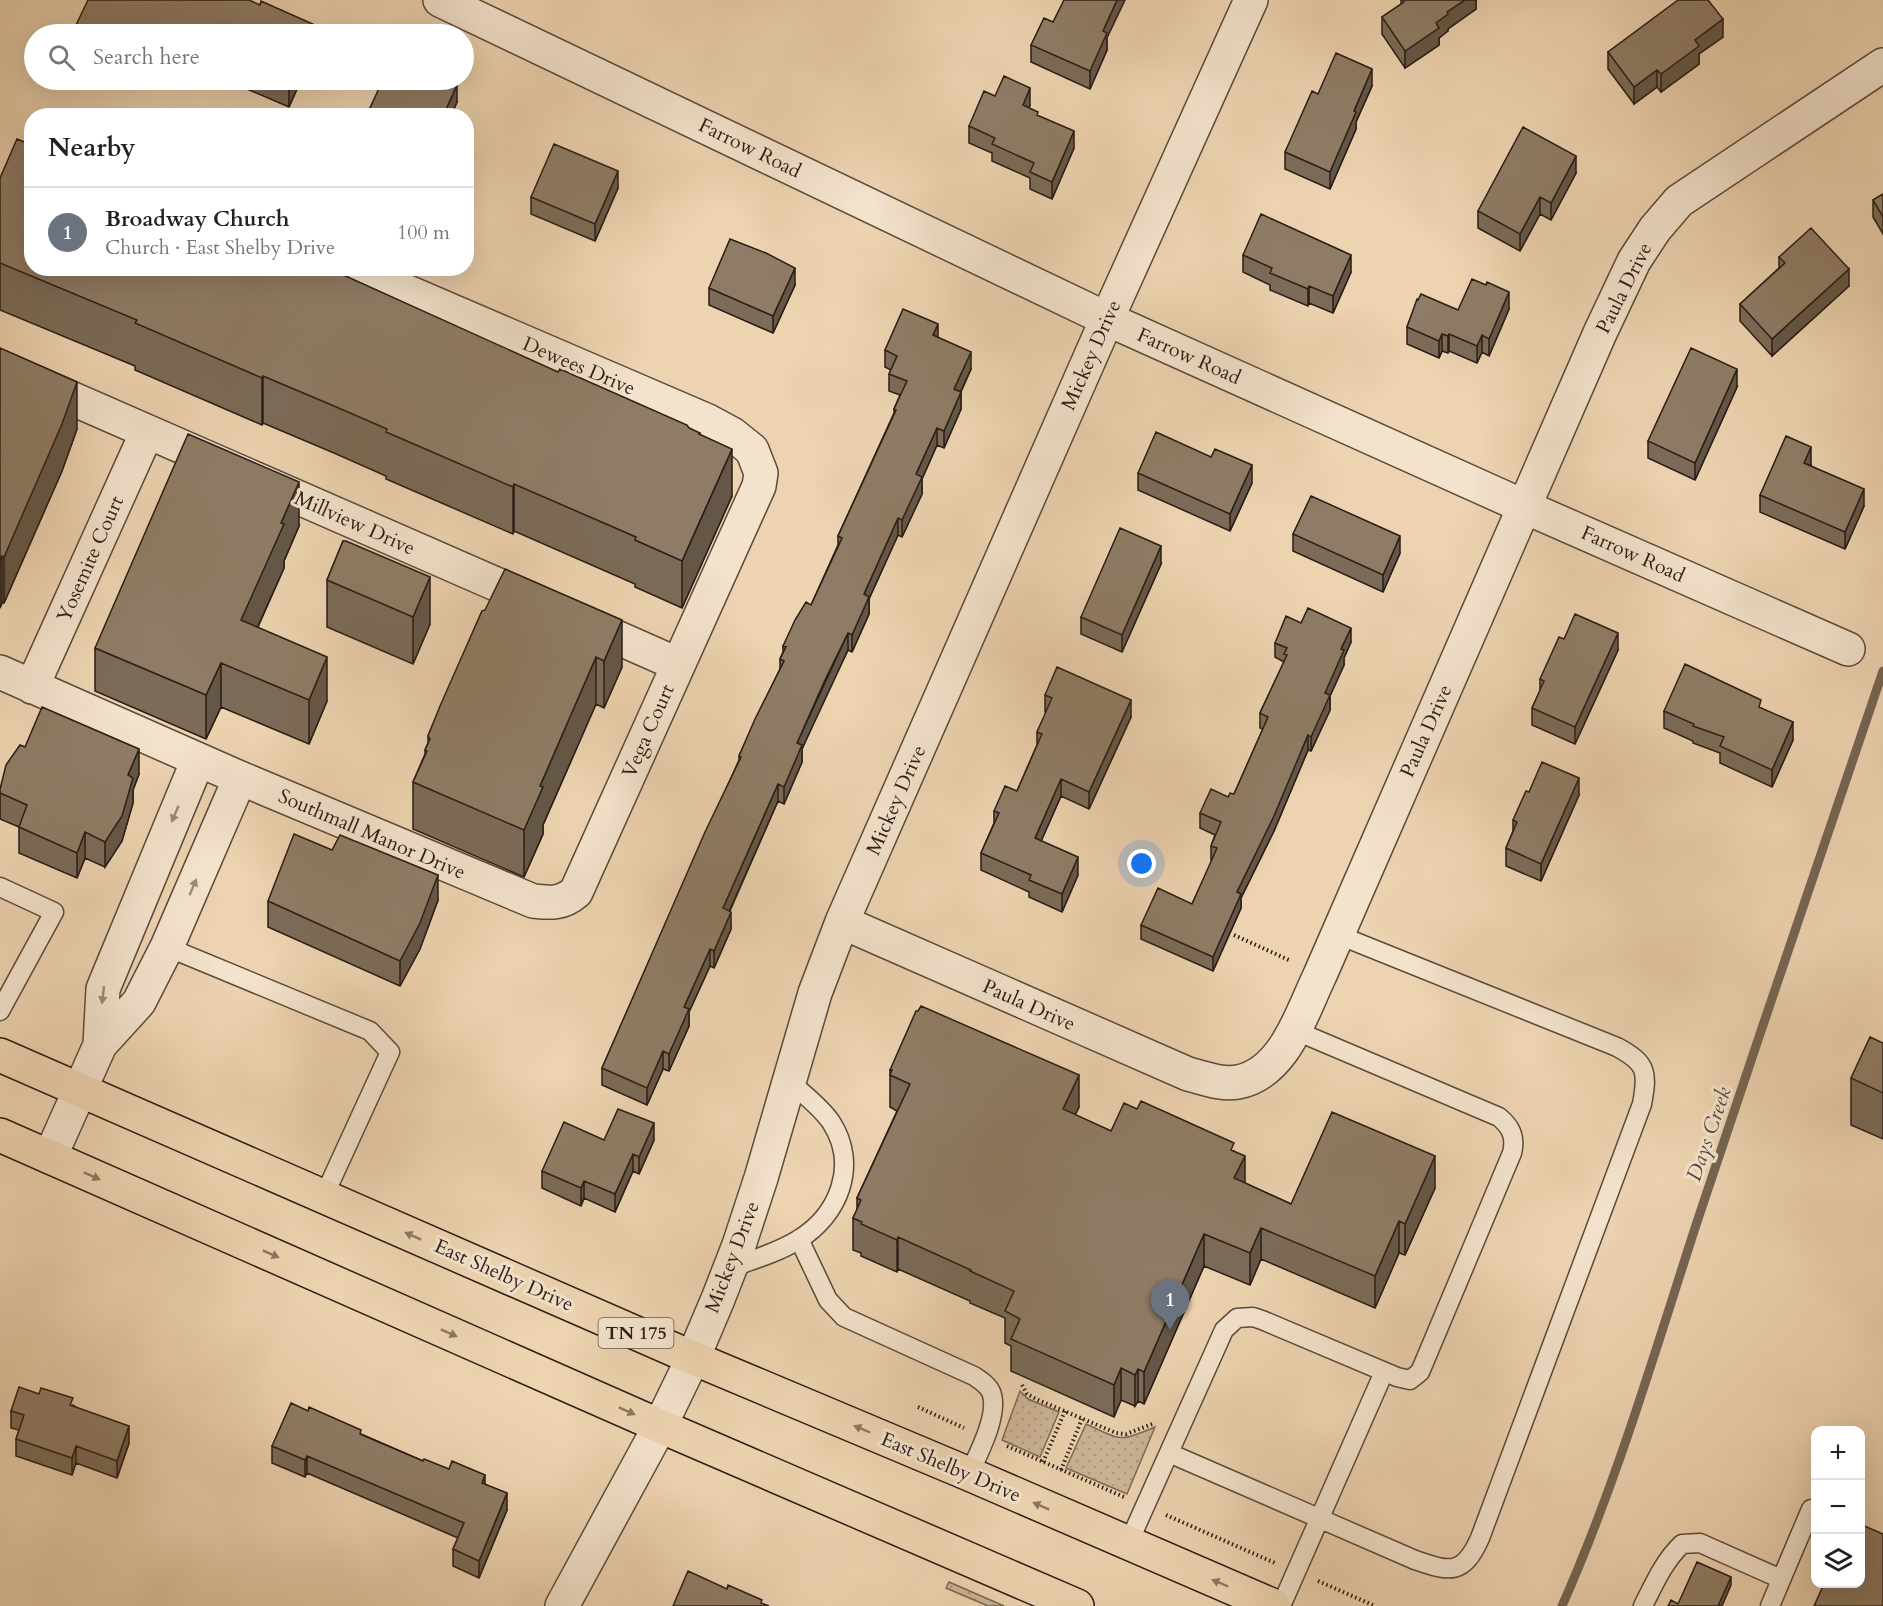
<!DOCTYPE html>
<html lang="en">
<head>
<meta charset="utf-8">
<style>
  body { margin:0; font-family:Cardo,serif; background:#f2f2f2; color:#222 }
  .controls { position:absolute; right:18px; bottom:18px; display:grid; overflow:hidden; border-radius:12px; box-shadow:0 6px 24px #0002 }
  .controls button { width:54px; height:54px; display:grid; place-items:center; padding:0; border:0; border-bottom:2px solid #e0e0e0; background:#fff; color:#222; font:30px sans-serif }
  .you { position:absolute; left:1142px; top:864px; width:21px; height:21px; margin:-15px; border:4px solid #fff; border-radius:50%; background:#1a73e8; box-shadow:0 0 0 9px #1a73e833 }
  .badge { display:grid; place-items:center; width:39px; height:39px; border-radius:50%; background:#ea580c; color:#fff; font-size:20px; font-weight:700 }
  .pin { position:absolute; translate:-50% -50px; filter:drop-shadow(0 2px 3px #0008) }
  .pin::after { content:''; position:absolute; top:32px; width:21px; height:18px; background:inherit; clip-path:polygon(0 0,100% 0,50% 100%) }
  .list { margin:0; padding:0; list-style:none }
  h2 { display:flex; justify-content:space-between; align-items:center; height:78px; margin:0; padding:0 24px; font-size:26px }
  h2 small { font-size:20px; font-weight:400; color:#767676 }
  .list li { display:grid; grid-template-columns:39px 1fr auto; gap:18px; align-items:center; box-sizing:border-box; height:90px; padding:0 24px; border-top:2px solid #e0e0e0 }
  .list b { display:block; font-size:22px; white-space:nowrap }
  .list p { margin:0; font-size:20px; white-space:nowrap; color:#767676 }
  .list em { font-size:20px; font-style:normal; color:#767676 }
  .icon { flex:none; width:33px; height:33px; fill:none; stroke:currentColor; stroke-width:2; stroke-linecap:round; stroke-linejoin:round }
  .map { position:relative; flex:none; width:1883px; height:1606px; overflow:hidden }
  .search { position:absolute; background:#fff; box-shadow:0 6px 24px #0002; left:24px; top:24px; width:450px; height:66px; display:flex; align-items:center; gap:15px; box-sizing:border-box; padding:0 21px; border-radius:33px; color:#767676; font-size:22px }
  .panel { position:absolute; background:#fff; box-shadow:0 6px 24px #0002; left:24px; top:108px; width:450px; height:168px; border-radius:24px }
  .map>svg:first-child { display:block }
</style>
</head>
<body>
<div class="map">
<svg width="1883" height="1606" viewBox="0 0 1883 1606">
  <defs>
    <pattern id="grass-dots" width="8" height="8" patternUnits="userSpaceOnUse" patternTransform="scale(1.5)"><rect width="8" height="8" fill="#ccb496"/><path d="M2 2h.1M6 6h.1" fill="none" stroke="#af9a81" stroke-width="1.8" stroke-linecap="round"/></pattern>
  </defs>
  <rect width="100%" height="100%" fill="#edd3b0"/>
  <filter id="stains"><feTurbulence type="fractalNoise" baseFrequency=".00333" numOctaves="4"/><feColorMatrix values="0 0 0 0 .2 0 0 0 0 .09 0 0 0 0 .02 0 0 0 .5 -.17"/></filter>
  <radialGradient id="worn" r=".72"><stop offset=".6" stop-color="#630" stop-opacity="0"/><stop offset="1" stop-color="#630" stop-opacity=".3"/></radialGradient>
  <path fill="url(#grass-dots)" stroke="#7a6856" stroke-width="1.5" d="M1020,1391l8,8 31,13 -19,45 -38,-17z
    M1086,1424c36,16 32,19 69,3l-28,67 -61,-26z
    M949,1582l55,24h-16l-42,-18z"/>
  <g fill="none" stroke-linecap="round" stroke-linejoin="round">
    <path stroke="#766553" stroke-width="9" d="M1562,1606c55,-124 93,-255 135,-384 61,-184 124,-367 186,-551"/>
    <g stroke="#5a4a3c" stroke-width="21">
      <path id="service" d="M0,887l54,25 -54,99
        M167,947l203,84 20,21 -66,144
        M799,1239l29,61 16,17 130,59c6,4 14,9 17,16 9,21 -13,63 -22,82
        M730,1268c22,-8 47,-15 68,-28 41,-25 61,-75 33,-118 -11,-16 -28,-28 -42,-41
        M1169,1453l246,107c35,12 48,16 65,-22l162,-434c6,-32 5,-41 -25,-57l-281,-113
        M1128,1544l96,-214 13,-12 16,-1 9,3 135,57 13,3 10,-8 3,-7 89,-212c4,-16 -1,-26 -13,-36l-205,-87
        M1281,1606l103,-234
        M1643,1606c11,-22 21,-45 39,-62l18,-1 81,36
        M1770,1606l41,-97"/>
    </g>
    <g stroke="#5a4a3c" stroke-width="36">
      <path id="minor" d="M440,0l667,319 418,188 323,142
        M0,367l537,235
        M582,622l95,42
        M0,672l240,106 293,123c18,2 29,3 43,-9l183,-406 2,-13 -9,-23 -20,-16 -24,-13 -356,-153
        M32,687l115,-255
        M842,922l346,152c16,4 33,11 50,8 47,-9 64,-70 82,-107l280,-642 34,-72 21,-32 24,-28 204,-136
        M100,1045l3,-56 95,-229
        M50,1157l50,-112 39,-43 28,-55 73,-169
        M562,1606l98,-180 33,-68 25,-59 21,-54 22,-67 54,-185 27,-71 265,-603 144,-319"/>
    </g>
    <g stroke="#291d16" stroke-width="36">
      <path id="primary" d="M0,1055l693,303 276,116 305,132
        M0,1135l660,291 417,180"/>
    </g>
    <path stroke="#291d16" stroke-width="4" stroke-dasharray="1.5 3" stroke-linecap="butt" d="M1234,935l57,26
      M1022,1385l5,9 9,5 80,34 10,1 29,-11
      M918,1407l46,21
      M1007,1446l117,51
      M1043,1462l22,-51
      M1061,1470l21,-51
      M1166,1515l109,48
      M1318,1581l57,25"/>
    <use href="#service" stroke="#f3e2cc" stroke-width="18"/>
    <use href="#minor" stroke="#f3e2cc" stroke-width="33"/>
    <use href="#primary" stroke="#edd3b0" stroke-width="33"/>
  </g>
  <path fill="#7b6b58" stroke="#291d16" stroke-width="1.5" d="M1401,0h75v9l-28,20v2l-9,7v7l-34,23 -23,-34v-17l19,-13z
    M1053,22l54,16v12l-17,39 -59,-27v-17z
    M75,27l242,7h-242z
    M1723,37l-24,17v10l-38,28 -4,-5 -23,17 -26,-35v-17z
    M110,80h19l-10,3z
    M226,80h75l-12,27z
    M1372,86l-16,36v7l-26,60 -45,-20v-17l33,-58z
    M995,96l35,9 -1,3 45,40 -22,51 -22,-10v-11l-38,-17v-8l-23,-10v-17z
    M457,102l-6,14h-82v-6z
    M1576,173l-25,47 -11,-6 -20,37 -42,-23v-17z
    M0,178l558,194 131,56 11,6 32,62 -50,112 -47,-21v-3l-121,-53 -1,3 -83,-36 -44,-19v-3l-52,-23 -71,-30 -1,2 -127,-55v-4l-135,-56z
    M618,188l-23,53 -64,-27v-17z
    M1883,194v40l-10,-17v-17z
    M1243,255l108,17 -18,41 -24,-10 -1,3 -38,-16v-5l-27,-13z
    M1779,257l70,29 -77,70 -32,-35v-17l39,-36z
    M795,285l-22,48 -64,-28v-17z
    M1418,300l40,10 51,-1 -20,47 -7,-4 -5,11 -28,-12 -1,2 -6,-2 -3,7 -32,-14v-17z
    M938,338l33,31 -10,23v17l-17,39 -7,-3 -15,34v15l-20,43 -4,-2 -29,64v15l-17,38 -4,-2 -23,47 -23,52v13l-18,42 -6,-3 -48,110 1,18 -17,39 -4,-2 -21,46v14l-20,45 -6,-2 -16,36 -45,-20v-17l137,-308v-4l41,-87v-10l3,-7v-6l28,-41 27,-60v-9l56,-123v-4l6,-14 -11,-4v-17l2,-4 -6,-3v-17z
    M0,348l77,81 -15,42 -58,132h-2l-2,5z
    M1737,387l-42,93 -47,-22v-17z
    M1811,464v2l53,40 -19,43 -85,-37v-17z
    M1138,473l114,10 -22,48 -92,-41z
    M299,526l-15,35v7l-26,59 69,74 -18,43 -88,-37 -15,32 -111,-48v-43z
    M1293,534l107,19 -17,39 -90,-41z
    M343,541l87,83 -17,40 -86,-37v-47z
    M1161,564l-39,88 -41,-18v-17z
    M482,611l140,56 -18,41 -8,-4 -53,121v9l-19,43 -111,-48v-47l12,-28v-4l3,-7v-7z
    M1301,623l50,19 -7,16v7l-14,31v14l-19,41 -3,-1 -34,81 -33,67v10l-28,63 -72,-32v-14l51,-21 20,-43 -1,-1v-14l4,-11 -15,-7v-15l34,-19 29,-65 -3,-1v-15l24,-51 -9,-5v-14z
    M1618,650l-43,94 -43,-19v-17l8,-17v-12z
    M1045,695l86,22 -42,92 -28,-13 -20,45 37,34 -16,37 -33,-15v-5l-48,-22v-17l13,-30v-12l23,-20 20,-46v-13l9,-19 -1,-1z
    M1761,708l32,32 -21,47 -52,-24v-10l-27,-10v-2l-29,-13v-17z
    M25,747l114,27 -6,16v13l-11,38 -17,26 -20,-9 -8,20 -58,-25v-26l-19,-8v-30z
    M1579,795l-38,86 -35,-15v-18l7,-17v-11z
    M438,900l-18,49 -20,37 -132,-59v-26z
    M1883,1043v96l-32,-14v-47z
    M890,1070l189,37 -4,8 36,16 123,20 11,32 46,21 144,-16 -30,67 -6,-2 -24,55 -114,-49 -11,26 -46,-19 -60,138 -6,-3 -3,5 -14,-6 -7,17 -103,-46v-25l-6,-3v-25l-35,-15v-2l-72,-32 -1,3 -36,-16v-3l-8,-3v-32l4,-8v-12l40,-87 -7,-4z
    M604,1140h50l-15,34 -6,-3 -18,41 -31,-14 -3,8 -39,-18v-17z
    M73,1405l56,38 -12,35 -41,-15 -4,12 -56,-19v-17l3,-9 -8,-2v-17z
    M361,1434l62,27 62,23 22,26 -28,68 -26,-12v-17l5,-11 -151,-65 -2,4 -33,-14v-17z"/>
  <path fill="#645747" stroke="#291d16" stroke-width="1.5" d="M1117,0h8l-18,38v12l-17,39v-18l13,-40z
    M1465,0h11v9l-28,20v2l-9,7v7l-34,23v-17l42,-39z
    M1723,19v18l-24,17v10l-38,28v-18l34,-34z
    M1372,69v17l-16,36v7l-26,60v-17l24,-61z
    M1657,70v17l-23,17v-17z
    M119,80h10l-10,3z
    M294,80h7l-12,27v-17z
    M457,85v17l-6,14h-8z
    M1030,88v17l-7,17v-17z
    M1074,131v17l-22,51v-17z
    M1576,156v17l-25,47v-17z
    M618,171v17l-23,53v-17z
    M1540,197v17l-20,37v-17z
    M1351,255v17l-18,41v-17z
    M795,268v17l-22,48v-17z
    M1849,269v17l-77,70v-17z
    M1309,286v17l-1,3v-17z
    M1509,292v17l-20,47v-17z
    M938,324v17l-5,-6z
    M1442,334v17l-3,7v-17z
    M1449,334v17l-1,2v-17z
    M1482,335v17l-5,11v-17z
    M971,352v17l-17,37v-17z
    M1737,369v18l-42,93v-17z
    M263,376v47l-1,2v-47z
    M77,382v47l-15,42 -58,132v-46z
    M961,392v17l-17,39v-17z
    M937,428v17l-15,34v15l-20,43v-17l14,-46z
    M1811,447v17l-7,16v-17z
    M732,449v47l-50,112v-47z
    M1252,465v18l-22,48v-17z
    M299,482v44l-15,35v7l-43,96v-44l40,-97z
    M514,484v47l-1,3v-47z
    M1864,489v17l-19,43v-17z
    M898,518v17l-29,64v15l-17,38v-17l12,-41z
    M1400,536v17l-17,39v-17z
    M1161,546v18l-39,88v-17z
    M2,556v47l-2,5v-47z
    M430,577v47l-17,40v-47z
    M622,620v47l-18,41v-47z
    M1351,628v14l-7,16v7l-14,31v14l-19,41v-14l14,-44 16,-44z
    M848,633v17l-46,99v13l-18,42v-17l13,-44z
    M1618,633v17l-43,94v-17z
    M327,657v44l-18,43v-44z
    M596,657v47l-53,121v9l-19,43v-47l16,-44z
    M221,663v44l-15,32v-44z
    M1131,700v17l-42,92v-17z
    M1793,722v18l-21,47v-17z
    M1308,735v15l-34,81 -33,67v10l-28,63v-14l24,-65z
    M139,749v25l-6,16v13l-11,38 -17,26v-25l23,-67z
    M1579,778v17l-38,86v-17z
    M1061,779v17l-26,59v-17z
    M778,784v17l-55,124v-17z
    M85,832v26l-8,20v-25z
    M1078,857v18l-16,37v-18z
    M438,875v25l-18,49 -20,37v-25z
    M731,912v17l-17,39v-17z
    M710,949v17l-21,46v14l-20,45v-17l15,-47z
    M663,1051v18l-16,36v-17z
    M1079,1075v32l-16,34v-32z
    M654,1123v17l-15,34v-17z
    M633,1154v17l-18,41v-18z
    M1245,1156v32l-11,-10z
    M1435,1156v32l-30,67v-31z
    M584,1181v17l-3,8v-18z
    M1399,1221v32l-24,55v-32z
    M1261,1228v31l-11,26v-32z
    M1204,1234v32l-60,138v-32z
    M898,1237v32l-1,3v-32z
    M1121,1368v32l-7,17v-32z
    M1138,1369v32l-3,5v-31z
    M129,1426v17l-12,35v-17z
    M76,1446v17l-4,12v-17z
    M307,1456v17l-2,4v-17z
    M485,1475v17l-3,-9z
    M507,1493v17l-28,68v-17z
    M1731,1577v8l-9,21h-4z"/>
  <path fill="#8f7c66" stroke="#291d16" stroke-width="1.5" d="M88,0h161l11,5 1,-4 56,25 -3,8h-223l-16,-7z
    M1064,0h53l-14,31 4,2 -17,38 -59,-26 13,-27 9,4z
    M1403,0h62l-18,12 1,2 -12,9 3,5 -34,23 -23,-34 22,-15z
    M1678,0h30l15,19 -28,21 4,6 -38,28 -4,-4 -23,17 -26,-35z
    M1336,53l36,16 -18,42 2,1 -26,60 -45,-20 27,-61 6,3z
    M1004,76l26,12 -7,17 15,7 -1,3 37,16 -22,51 -22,-10 4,-9 -42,-19 3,-6 -26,-12 15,-35 11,5z
    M265,80h29l-5,10z
    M383,80h61l13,5 -14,31h-61l-13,-6z
    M1523,127l53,29 -25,47 -11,-6 -20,37 -42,-23z
    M17,139l15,6v123h296l230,104 2,-3 127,56 2,3 11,5 -1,1 33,15 -50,112 -47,-21 1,-3 -122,-53 -1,3 -83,-36 -44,-19 1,-3 -53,-23 -71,-30 -1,2 -127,-55 2,-3 -137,-57v-85z
    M554,144l64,27 -23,53 -64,-27z
    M1883,194v23l-10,-17z
    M1261,214l90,41 -18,41 -24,-10 -1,3 -38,-16 2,-5 -29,-13z
    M1811,228l38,41 -77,70 -32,-35 45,-41 -6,-6z
    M730,239l36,14 29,15 -22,48 -64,-28z
    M1472,279l14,6 1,-3 22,10 -20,47 -7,-4 -5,11 -28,-12 -1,2 -6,-2 -3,7 -32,-14 10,-28 1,1 3,-6 37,16z
    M903,309l35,15 -5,11 38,17 -17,37 7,3 -17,39 -7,-3 -21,46 6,3 -20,43 -4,-2 -34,76 5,3 -17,38 -4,-2 -23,47 -28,63 5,2 -18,42 -6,-3 -55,124 8,4 -17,39 -4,-2 -26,58 5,2 -20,45 -6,-3 -16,37 -45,-20 103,-236 36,-75 -2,-1 16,-37 29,-58 -4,-2 6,-12 -3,-1 12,-26 11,-18 5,3 31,-67 -4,-2 58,-126 -2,-1 13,-28 -18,-7 8,-18 -12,-6z
    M0,348l77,34 -15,42 -58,133 -2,-1 -2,5z
    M1691,348l46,21 -42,94 -47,-22z
    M1156,432l55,25 4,-8 37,16 -22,49 -92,-41z
    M188,434l111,48 -18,41 3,1 -43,96 86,37 -18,43 -88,-37 -15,32 -111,-47z
    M1786,436l25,11 -7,16 60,26 -19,43 -85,-37z
    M1311,496l89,40 -17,39 -90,-41z
    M1120,528l41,18 -39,89 -41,-18z
    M343,541h3l84,36 -17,40 -86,-37z
    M505,569l117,51 -18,41 -8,-4 -56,129 3,1 -19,43 -111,-48 14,-31 -2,-1 5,-11 -2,-3 12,-30 42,-95 3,-1z
    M1308,608l43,20 -10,21 3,1 -19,43 5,2 -19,42 -3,-2 -34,81 -37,76 4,2 -28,63 -72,-32 17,-37 34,16 25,-56 -6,-2 10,-24 -21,-9 11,-24 17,8 2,-4 4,1 34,-77 -8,-4 27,-58 -3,-1 3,-6 -12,-5 11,-27 15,7z
    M1575,614l43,19 -43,94 -43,-19 12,-27 -4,-2 19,-42 5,2z
    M1685,664l76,36 -2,7 34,15 -21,48 -52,-24 4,-9 -31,-11 1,-2 -30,-13z
    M1057,667l74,33 -42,92 -28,-13 -26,59 43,19 -16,37 -33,-14 2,-5 -50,-22 18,-40 -5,-2 11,-25 12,5 25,-57 -5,-2 15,-34 -7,-3z
    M42,707l97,42 -11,26 5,3 -11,38 -17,26 -20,-10 -8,21 -58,-26 8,-22 -27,-12v-4l6,-24 14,-20 5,2z
    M1542,762l37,16 -38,86 -35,-16 11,-26 -4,-2 13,-29 3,1z
    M294,834l38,16 8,-15 98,40 -18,48 -20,38 -132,-60z
    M921,1006l158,69 -16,34 48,22 13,-28 13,6 4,-8 93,42 -3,7 14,6 -11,22 57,26 41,-92 103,44 -30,68 -6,-3 -24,55 -114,-48 -11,25 -46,-19 -60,138 -6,-3 -3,6 -14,-7 -7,17 -103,-46 9,-20 -15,-8 9,-20 -44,-20 1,-1 -73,-33 -1,3 -36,-16 1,-2 -9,-4 8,-18 -4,-2 53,-114 -20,-9 2,-5h-2l26,-59h2z
    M1870,1037l13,6v50l-32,-15z
    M618,1109l36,14 -15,34 -6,-3 -18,40 -31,-13 -3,7 -39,-17 22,-49 40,18z
    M19,1387l20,7 2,-6 32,10 -3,7 59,21 -12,35 -41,-15 -4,12 -56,-19 8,-24 -13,-4z
    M291,1403l17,8 1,-4 52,23 -1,4 63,27 1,-2 25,10 3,-8 33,14 -3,8 25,10 -28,68 -26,-12 11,-26 -157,-67 -2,4 -33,-14z
    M1860,1524l23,10v72h-69l10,-22h36z
    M1697,1562l34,15 -13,29h-50l3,-6 7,4z
    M688,1571l39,18 1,-4 34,15 -1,3 8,3h-96z"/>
  <defs><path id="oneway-solid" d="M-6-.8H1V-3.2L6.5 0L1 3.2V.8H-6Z" transform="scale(1.5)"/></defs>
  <g fill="#98897a">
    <use href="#oneway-solid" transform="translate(175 814) rotate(113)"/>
    <use href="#oneway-solid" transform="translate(193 887) rotate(-67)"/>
    <use href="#oneway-solid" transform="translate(103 995) rotate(97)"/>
  </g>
  <g fill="#8b7863">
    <use href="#oneway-solid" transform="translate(92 1176) rotate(24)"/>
    <use href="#oneway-solid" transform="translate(413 1236) rotate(-156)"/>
    <use href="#oneway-solid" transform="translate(271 1254) rotate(24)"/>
    <use href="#oneway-solid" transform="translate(449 1333) rotate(24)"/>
    <use href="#oneway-solid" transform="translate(627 1411) rotate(24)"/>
    <use href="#oneway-solid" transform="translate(862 1429) rotate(-157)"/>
    <use href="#oneway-solid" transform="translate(1041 1506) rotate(-156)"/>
    <use href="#oneway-solid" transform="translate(1220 1583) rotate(-157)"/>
  </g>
  <g text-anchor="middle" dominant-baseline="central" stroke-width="6" stroke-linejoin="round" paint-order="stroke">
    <rect fill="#f3e2cc" stroke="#66584d" stroke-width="1.5" x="598.5" y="1318" width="75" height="30" rx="4.5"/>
    <g font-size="18" font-weight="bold" fill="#291d16">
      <text x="636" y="1333">TN 175</text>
    </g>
    <g font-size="20" fill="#291d16" stroke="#f3e2cc">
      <text transform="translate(750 148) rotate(26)">Farrow Road</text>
      <text transform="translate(1624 288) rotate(-63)">Paula Drive</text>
      <text transform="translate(1091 355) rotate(-66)">Mickey Drive</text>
      <text transform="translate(1189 356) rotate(24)">Farrow Road</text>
      <text transform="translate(579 366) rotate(23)">Dewees Drive</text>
      <text transform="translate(355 523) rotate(24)">Millview Drive</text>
      <text transform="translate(1633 554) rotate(24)">Farrow Road</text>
      <text transform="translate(90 559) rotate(-66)">Yosemite Court</text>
      <text transform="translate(648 731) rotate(-66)">Vega Court</text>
      <text transform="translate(1426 731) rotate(-66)">Paula Drive</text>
      <text transform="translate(896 800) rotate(-66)">Mickey Drive</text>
      <text transform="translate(372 834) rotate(23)">Southmall Manor Drive</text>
      <text transform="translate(1029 1005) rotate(24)">Paula Drive</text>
      <text transform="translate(732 1257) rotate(-69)">Mickey Drive</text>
      <text transform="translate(504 1275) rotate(24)">East Shelby Drive</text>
      <text transform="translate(951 1467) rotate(23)">East Shelby Drive</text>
    </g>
    <g font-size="21" font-style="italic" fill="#56473a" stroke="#f3e2cc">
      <text transform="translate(1709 1134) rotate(-71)">Days Creek</text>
    </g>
  </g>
  <rect width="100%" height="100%" filter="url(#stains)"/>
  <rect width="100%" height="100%" fill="url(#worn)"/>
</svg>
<div class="controls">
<button>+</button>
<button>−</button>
<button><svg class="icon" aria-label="layers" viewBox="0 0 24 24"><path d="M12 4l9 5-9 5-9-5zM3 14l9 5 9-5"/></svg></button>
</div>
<div class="you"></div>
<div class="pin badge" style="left:1170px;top:1330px;background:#6b7280">1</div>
<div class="search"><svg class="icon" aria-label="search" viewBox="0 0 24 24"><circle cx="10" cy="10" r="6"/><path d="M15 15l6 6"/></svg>Search here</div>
<section class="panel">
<h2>Nearby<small></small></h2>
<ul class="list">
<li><span class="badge" style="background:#6b7280">1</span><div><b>Broadway Church</b><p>Church · East Shelby Drive</p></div><em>100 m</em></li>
</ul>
</section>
</div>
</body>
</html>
